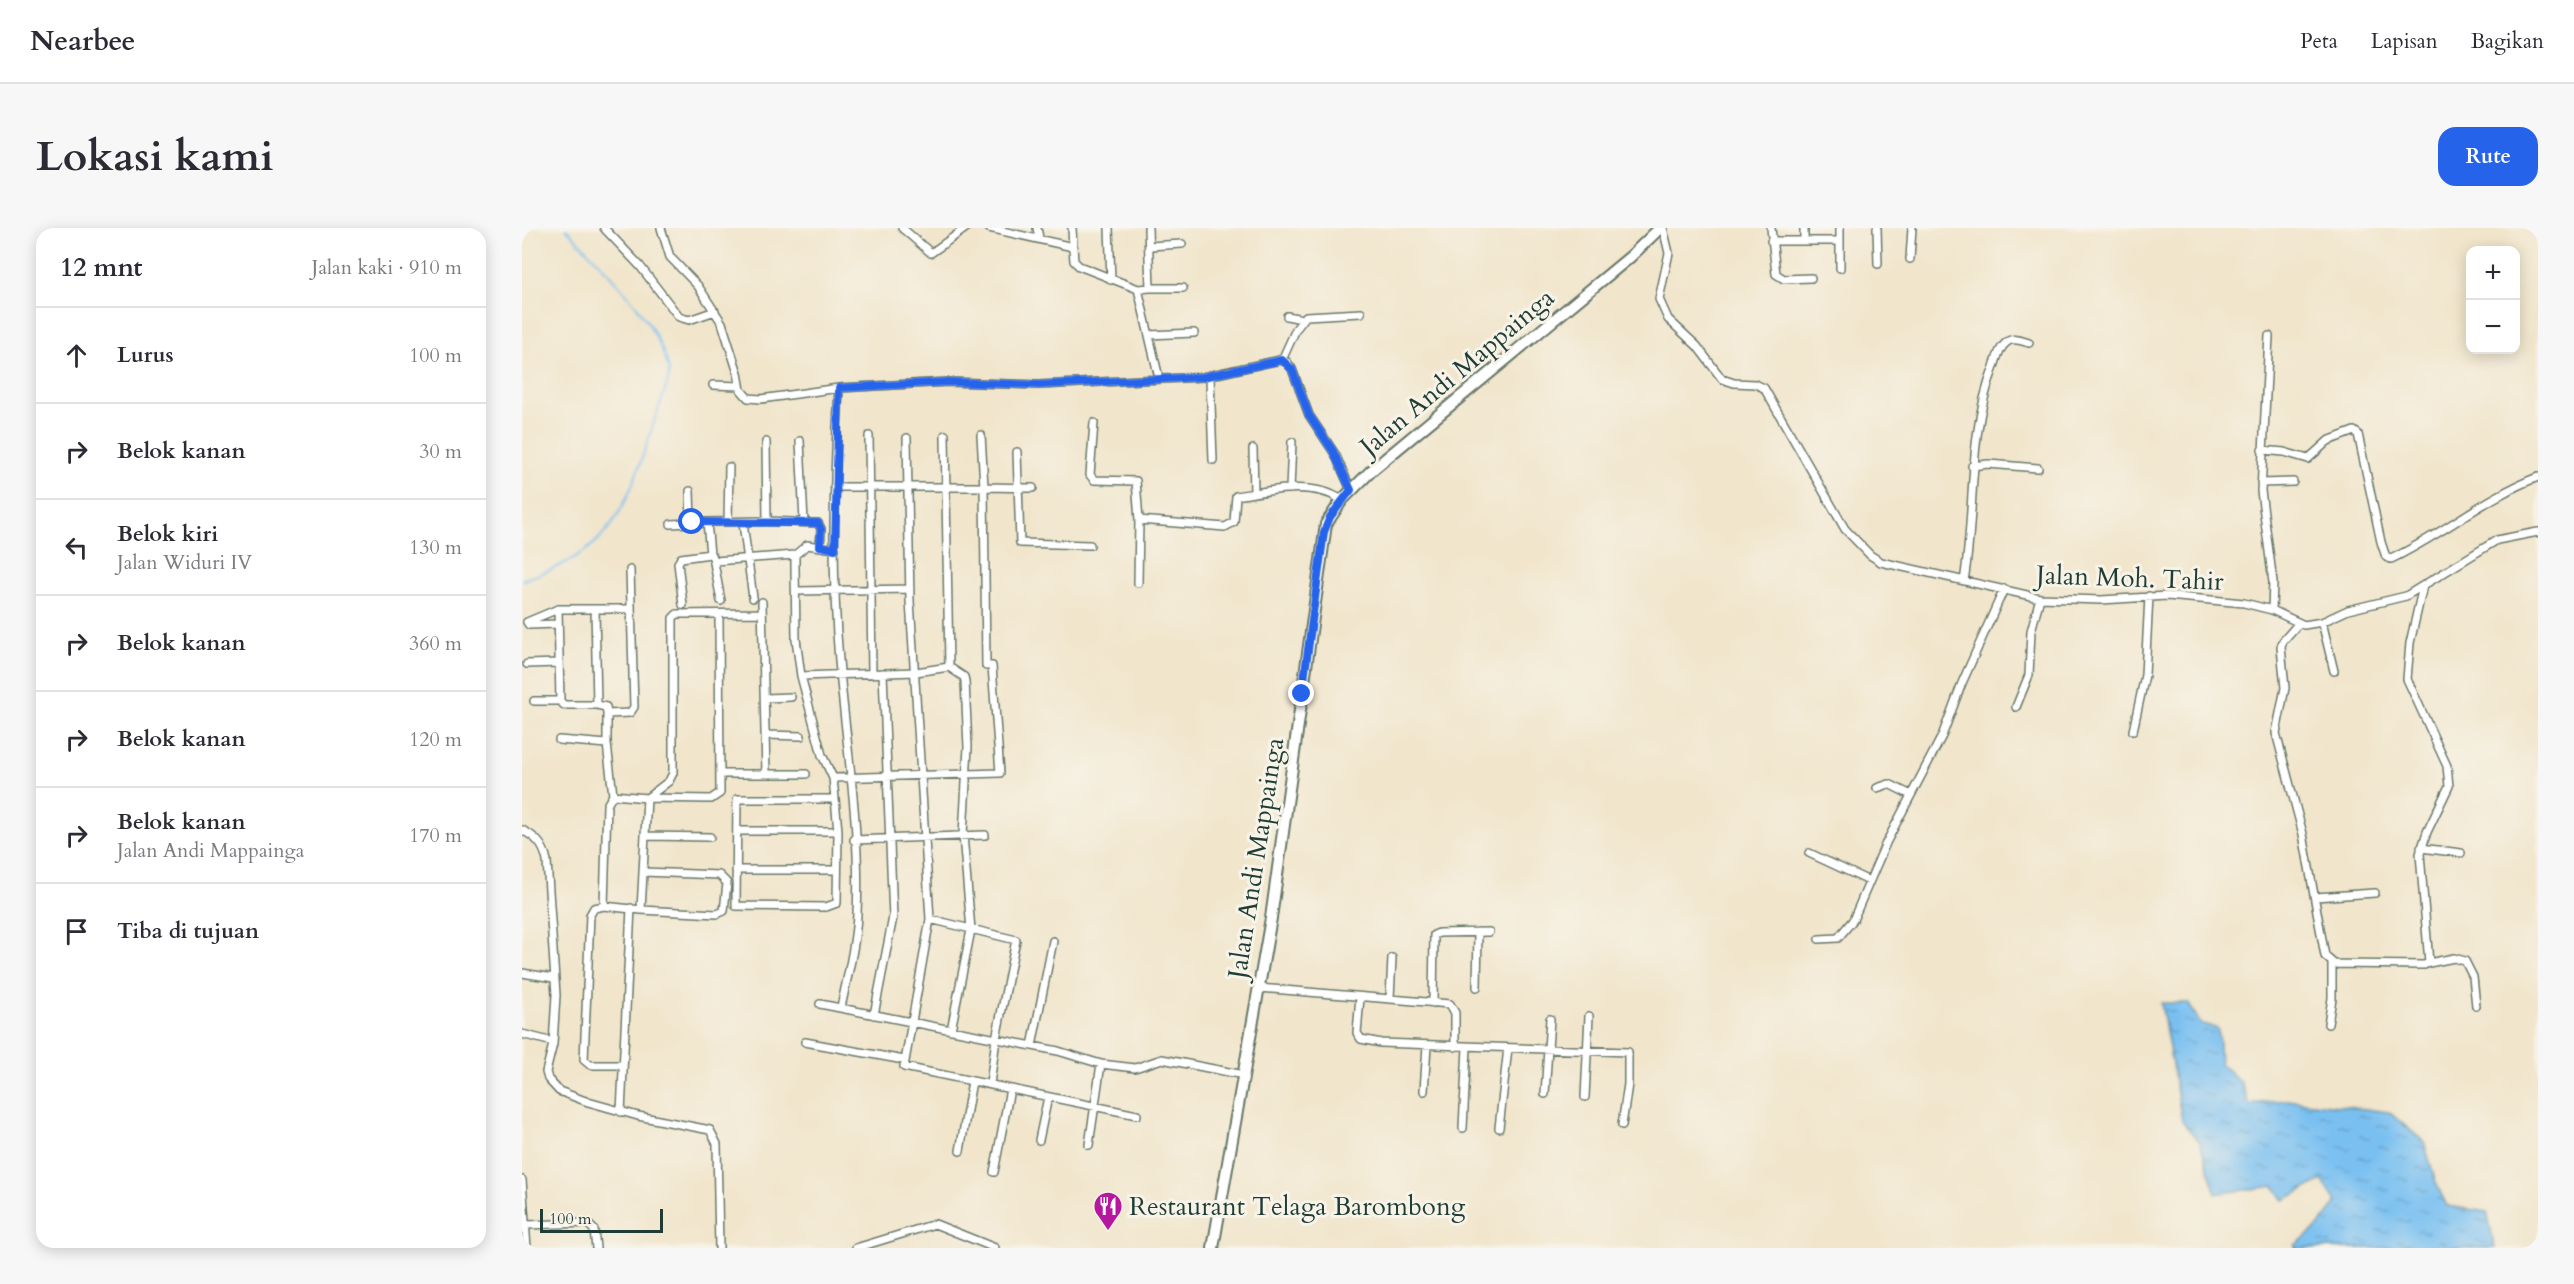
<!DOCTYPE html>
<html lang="id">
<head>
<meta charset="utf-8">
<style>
  body { margin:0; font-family:Cardo,serif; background:#f7f7f7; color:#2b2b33 }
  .controls { position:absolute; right:18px; top:18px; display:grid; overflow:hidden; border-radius:12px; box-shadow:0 3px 15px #0003 }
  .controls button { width:54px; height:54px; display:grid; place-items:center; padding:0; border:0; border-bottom:2px solid #e1e1e2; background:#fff; color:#2b2b33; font:30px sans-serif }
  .scale { position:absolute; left:18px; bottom:15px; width:123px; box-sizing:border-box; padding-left:6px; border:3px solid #1f3d34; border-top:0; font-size:16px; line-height:21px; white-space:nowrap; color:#1f3d34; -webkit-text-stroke:4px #f7f3e8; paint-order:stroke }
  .stop { position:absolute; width:18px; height:18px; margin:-14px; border:4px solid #2563eb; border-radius:50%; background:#fff }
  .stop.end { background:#2563eb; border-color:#fff; box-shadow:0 2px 6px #0008 }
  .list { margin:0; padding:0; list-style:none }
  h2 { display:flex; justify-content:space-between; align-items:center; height:78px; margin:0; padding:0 24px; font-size:26px }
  h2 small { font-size:20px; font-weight:400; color:#7c7c81 }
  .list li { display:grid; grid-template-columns:39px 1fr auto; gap:18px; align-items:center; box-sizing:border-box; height:96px; padding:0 24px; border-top:2px solid #e1e1e2 }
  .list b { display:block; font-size:22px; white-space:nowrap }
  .list p { margin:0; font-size:20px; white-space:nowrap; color:#7c7c81 }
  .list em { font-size:20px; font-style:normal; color:#7c7c81 }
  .icon { flex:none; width:33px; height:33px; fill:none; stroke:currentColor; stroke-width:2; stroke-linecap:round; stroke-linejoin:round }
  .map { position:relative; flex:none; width:2016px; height:1020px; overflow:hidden; border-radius:18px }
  header { display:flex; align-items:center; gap:36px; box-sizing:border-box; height:84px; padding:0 30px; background:#fff; border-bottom:2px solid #e1e1e2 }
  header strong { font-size:28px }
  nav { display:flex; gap:33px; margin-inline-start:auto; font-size:21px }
  .intro { display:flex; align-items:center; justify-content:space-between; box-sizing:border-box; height:144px; padding:0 36px }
  h1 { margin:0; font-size:42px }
  .button { padding:15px 27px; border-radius:18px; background:#2563eb; color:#fff; font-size:21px; font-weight:700 }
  main { display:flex; gap:36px; padding:0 36px }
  aside { flex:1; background:#fff; border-radius:18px; box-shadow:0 3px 15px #0003 }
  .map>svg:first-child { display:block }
</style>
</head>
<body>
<header>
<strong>Nearbee</strong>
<nav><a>Peta</a><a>Lapisan</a><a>Bagikan</a></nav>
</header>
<div class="intro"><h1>Lokasi kami</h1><a class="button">Rute</a></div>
<main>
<aside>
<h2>12 mnt<small>Jalan kaki · 910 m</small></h2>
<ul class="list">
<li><svg class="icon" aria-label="ahead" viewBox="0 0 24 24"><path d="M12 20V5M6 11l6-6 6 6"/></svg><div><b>Lurus</b></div><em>100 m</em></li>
<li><svg class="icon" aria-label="right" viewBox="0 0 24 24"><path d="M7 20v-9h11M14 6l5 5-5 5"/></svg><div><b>Belok kanan</b></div><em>30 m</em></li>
<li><svg class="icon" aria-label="left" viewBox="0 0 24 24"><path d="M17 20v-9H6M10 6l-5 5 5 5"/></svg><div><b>Belok kiri</b><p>Jalan Widuri IV</p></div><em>130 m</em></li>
<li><svg class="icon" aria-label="right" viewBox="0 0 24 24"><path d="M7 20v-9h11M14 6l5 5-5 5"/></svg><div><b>Belok kanan</b></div><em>360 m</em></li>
<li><svg class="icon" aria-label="right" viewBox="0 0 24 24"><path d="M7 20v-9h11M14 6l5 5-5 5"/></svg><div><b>Belok kanan</b></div><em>120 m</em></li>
<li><svg class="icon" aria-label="right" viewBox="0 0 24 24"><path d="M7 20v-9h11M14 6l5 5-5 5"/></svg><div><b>Belok kanan</b><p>Jalan Andi Mappainga</p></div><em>170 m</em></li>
<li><svg class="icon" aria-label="arrive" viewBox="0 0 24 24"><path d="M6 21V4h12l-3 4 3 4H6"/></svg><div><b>Tiba di tujuan</b></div></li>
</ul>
</aside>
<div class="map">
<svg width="2016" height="1020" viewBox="0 0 2016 1020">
  <defs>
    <pattern id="water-ripples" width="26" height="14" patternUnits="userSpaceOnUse" patternTransform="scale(1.5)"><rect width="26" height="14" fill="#79c0f1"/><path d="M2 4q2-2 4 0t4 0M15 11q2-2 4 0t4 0" fill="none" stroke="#639dc4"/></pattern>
  </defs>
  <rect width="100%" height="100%" fill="#f7f3e8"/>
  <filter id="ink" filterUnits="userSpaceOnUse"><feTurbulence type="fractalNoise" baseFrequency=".0167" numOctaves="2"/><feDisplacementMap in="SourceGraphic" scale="12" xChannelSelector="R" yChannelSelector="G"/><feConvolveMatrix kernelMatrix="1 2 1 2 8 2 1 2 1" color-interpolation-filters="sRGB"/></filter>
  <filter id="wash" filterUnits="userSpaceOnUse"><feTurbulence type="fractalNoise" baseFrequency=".008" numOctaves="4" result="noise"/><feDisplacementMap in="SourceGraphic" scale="24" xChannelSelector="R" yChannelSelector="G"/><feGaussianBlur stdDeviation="1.35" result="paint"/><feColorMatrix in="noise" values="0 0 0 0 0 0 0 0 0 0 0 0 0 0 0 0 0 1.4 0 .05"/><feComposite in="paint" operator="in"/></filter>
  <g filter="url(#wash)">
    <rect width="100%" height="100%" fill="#f1e5cb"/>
    <path fill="url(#water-ripples)" stroke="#4c7e92" stroke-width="1.5" d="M1639,775h27l12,20 18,6 2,34 21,20 8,21 38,-4 102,12 35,30 12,41 11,23 40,6 8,36h-200v-3l23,-18 19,-24 -15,-23 -38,20 -10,-14 -58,8 -16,-52 -18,-21z"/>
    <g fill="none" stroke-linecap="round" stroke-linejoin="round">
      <path stroke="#79c0f1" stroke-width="2" d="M0,352c94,-28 104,-73 132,-158 3,-11 17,-42 15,-52 -15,-57 -64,-99 -103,-142"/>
    </g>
  </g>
  <g filter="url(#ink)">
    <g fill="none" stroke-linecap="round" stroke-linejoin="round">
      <g stroke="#687869" stroke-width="10">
        <path id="street" d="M82,0l36,38 39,51 10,3 26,-9
          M139,0l9,29 28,29 24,37 16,50 3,17 7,8 13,1 78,-11 109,-6 91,3 164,-8 77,-17 7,2 5,7 17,46 26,39 16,36
          M380,0l29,25 35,-25
          M467,0l84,19 1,14 5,5 59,23 21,89
          M515,0l2,10
          M550,0l1,19
          M587,0l2,52
          M1141,0l6,25 -10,46 9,20 29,27 25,33 12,4 21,1 9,4 81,141 25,26 11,7 159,36 61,2 66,-4 77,7 28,7 32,15 18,-3 26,-12 58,-14 91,-56 41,-8
          M1249,0l5,46 8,5 27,-1
          M1355,0l1,36
          M1249,13h33v-13
          M1282,13h36
          M627,18l33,-2
          M1388,31l2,-31
          M1318,40v-40
          M628,60h33
          M616,61l12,-1 -2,-60
          M765,88l15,3
          M627,107l45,-2
          M1747,108l-8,155 12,91 -1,28
          M760,132l14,-31 10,-13 55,-3
          M688,149l3,83
          M191,157l27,1
          M317,160c-5,91 -8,182 0,272 7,85 22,169 18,254 -1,31 -10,63 -16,94
          M572,195l-4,52 4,5 42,1 3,39 86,7 9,-5 2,-26c33,-5 76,-16 106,4
          M423,207l4,232
          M459,207l3,52 49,1
          M347,208l3,238
          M385,210l3,163 20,318 86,21 -20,99 -6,45
          M278,213l4,81
          M244,214l1,79 51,2 3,6 -1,17
          M731,221l1,44
          M1740,222l22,2 24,7 20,-18 26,-10 4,3 23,108 5,15 5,2c51,-24 94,-62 147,-82
          M495,224l3,91 70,2
          M1450,238l16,-2 50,4
          M1739,255l32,-1
          M768,261l2,-47
          M168,263l1,31
          M185,294l60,-1
          M206,294l1,-55
          M221,295l10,75
          M149,296l36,-2 3,32
          M193,333l80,-6
          M1442,353c12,-72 3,-145 30,-214 3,-9 5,-19 13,-25 6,-5 15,-1 22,1
          M616,355l1,-63
          M275,363l113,-2
          M240,374l4,172
          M161,377l-5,-42 3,-5 29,-4 3,3 8,44
          M36,381l2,92 4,4h33l-2,-96
          M1800,394l12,49
          M36,396l-29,1 -2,-3 31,-13h73
          M1776,396l-15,17 -2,6 4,41 -9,45 27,101 22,122 9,8 90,1 5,-2 -9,-109 7,-22 22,-46 -2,-20 -40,-87 3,-36 13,-57
          M5,436l32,-1
          M427,439l15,10 1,4 3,66 -5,88 8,95 -20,100
          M279,448l115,-4 33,-5
          M243,470l26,-1
          M12,473h26
          M75,477l9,2 1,7 23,-1 4,-6 -4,-137
          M1494,479l13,-32 2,-44 9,-33
          M85,486v30l6,51
          M1611,503l12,-56 4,-79
          M244,507l35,1
          M37,512l48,4
          M198,546h86
          M311,550l167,-5 -8,-107h-6l-2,-179h-150
          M1355,560l12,-4 22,11
          M91,567l34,3 -6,112 -37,-4 3,-101z
          M125,570l22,-17 4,-8v-155l4,-4 85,-1
          M125,570l64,1 9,-6 -1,-179
          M313,571h-98l-1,107 90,1 11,-4 1,-72 -5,-53 -11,-23 -21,-79 -5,-37 -1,-72v-12l12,-10 28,4
          M0,602c14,7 22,15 25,31l9,134 -3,49 -7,28 2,7 11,12 29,11 50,14 72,14 7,14 2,104
          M215,603h101
          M125,608l63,1
          M332,612l131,-5
          M1899,620l40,5
          M1287,625l60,28
          M214,642h100
          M1793,669l60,-4
          M82,678l-10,2 -4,7 -6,145 6,5h33
          M119,682l76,4 7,-3 3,-28 -8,-8 -75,-3
          M408,691l-26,148 233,48
          M1297,711l19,-1 15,-18 33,-77 56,-107 20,-53 42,-94
          M1907,735l25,-5 11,3 8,16 3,29
          M0,745l32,5
          M955,759l1,-55
          M737,760l191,16 5,9v34
          M838,769l-3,36 4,6 20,4 247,9v32l-6,41
          M868,770l2,-40
          M911,775l1,-68 5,-2 50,-1
          M298,776l238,47 43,13 34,4 27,-9 82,16
          M352,787l19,-98 -10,-244
          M1806,796l4,-26v-35
          M0,806l31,8
          M283,814l99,18
          M510,818l21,-105
          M902,863l3,-45
          M1023,866l5,-75
          M1063,869l4,-81
          M99,884l10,-204
          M941,900l4,-81
          M977,900l9,-80
          M517,912l9,-43
          M567,917l12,-81
          M438,923l12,-70
          M472,944l16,-83
          M0,952l5,68
          M4,997l61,-2 7,7 2,18
          M334,1020l79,-24 60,24"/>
      </g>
      <g stroke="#687869" stroke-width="14">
        <path id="primary" d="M691,1020l58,-330 55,-394 16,-24 30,-30 258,-213 30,-29"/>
      </g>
      <use href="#street" stroke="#fff" stroke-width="7"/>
      <use href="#primary" stroke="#fff" stroke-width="10"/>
    </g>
  </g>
  <g fill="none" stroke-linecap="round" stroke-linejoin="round" filter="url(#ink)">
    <path stroke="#2563eb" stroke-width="8" d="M170,294l126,1 3,6 -1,17 15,3 4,-161 109,-6 91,3 164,-8 79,-17 10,9 17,46 24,36 18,39 -21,27 -6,15 -22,162"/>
  </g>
  <defs>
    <g id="restaurant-pin" transform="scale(1.5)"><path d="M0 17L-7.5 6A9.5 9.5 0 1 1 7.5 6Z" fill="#b5179e" stroke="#f7f3e8"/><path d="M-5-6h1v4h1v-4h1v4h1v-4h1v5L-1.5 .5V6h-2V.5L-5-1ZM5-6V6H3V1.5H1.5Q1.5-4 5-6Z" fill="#fff"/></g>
  </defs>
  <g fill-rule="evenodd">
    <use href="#restaurant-pin" x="586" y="978"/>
  </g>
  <g text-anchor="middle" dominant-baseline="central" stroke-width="6" stroke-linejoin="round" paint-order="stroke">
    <g font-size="26" fill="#1f3d34" stroke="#f7f3e8">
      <text transform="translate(935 144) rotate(-40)">Jalan Andi Mappainga</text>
      <text transform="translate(1608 350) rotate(2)">Jalan Moh. Tahir</text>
      <text transform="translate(734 630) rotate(-81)">Jalan Andi Mappainga</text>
    </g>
    <g font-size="26" fill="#1f3d34" stroke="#f7f3e8" text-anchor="start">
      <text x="607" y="978">Restaurant Telaga Barombong</text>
    </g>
  </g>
</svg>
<div class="controls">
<button>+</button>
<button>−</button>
</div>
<div class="scale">100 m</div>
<div class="stop" style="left:170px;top:294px"></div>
<div class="stop end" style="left:780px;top:466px"></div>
</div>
</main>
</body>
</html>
